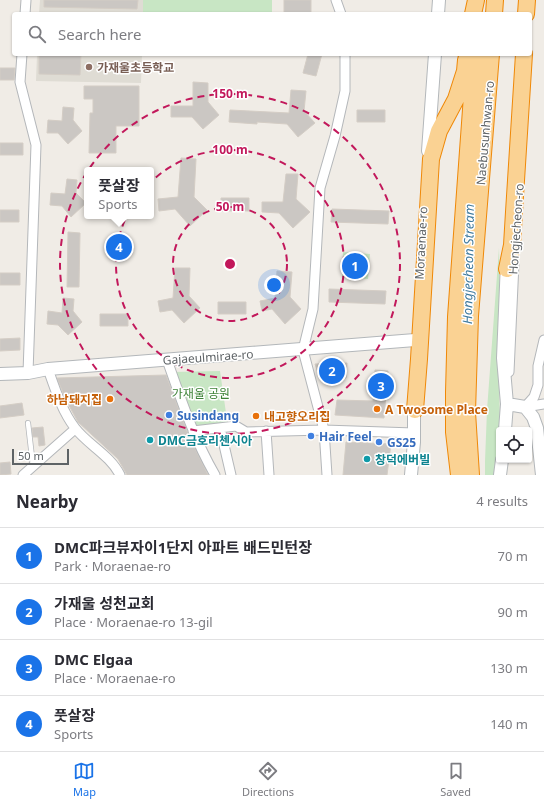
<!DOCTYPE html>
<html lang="en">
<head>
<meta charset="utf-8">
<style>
  body { margin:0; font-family:"Noto Sans","Noto Sans KR",sans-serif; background:#f7f7f7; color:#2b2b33 }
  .controls { position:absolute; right:12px; bottom:12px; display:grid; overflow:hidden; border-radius:4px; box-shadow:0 1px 3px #0004 }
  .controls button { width:36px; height:36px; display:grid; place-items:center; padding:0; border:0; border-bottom:1px solid #e1e1e2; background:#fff; color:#2b2b33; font:20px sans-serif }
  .scale { position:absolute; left:12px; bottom:10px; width:57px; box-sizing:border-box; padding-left:4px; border:2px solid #5e6366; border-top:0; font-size:11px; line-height:14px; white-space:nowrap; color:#5e6366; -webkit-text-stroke:3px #fff; paint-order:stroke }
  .you { position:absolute; left:274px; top:285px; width:14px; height:14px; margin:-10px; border:3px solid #fff; border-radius:50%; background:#1a73e8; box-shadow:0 0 0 6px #1a73e833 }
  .badge { display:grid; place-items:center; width:26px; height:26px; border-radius:50%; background:#1a73e8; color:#fff; font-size:13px; font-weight:700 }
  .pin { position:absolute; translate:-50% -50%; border:2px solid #fff; box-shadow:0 1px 4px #0006 }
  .popup { position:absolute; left:84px; top:167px; width:70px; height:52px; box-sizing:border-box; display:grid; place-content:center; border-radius:4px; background:#fff; filter:drop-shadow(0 1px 3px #0005); font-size:13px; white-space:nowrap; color:#7c7c81 }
  .popup b { font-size:15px; color:#2b2b33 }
  .popup::after { content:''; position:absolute; left:50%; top:100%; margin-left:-8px; border:8px solid transparent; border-top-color:#fff }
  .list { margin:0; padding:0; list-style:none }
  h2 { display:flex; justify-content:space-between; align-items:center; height:52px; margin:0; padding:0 16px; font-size:17px }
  h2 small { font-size:13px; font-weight:400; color:#7c7c81 }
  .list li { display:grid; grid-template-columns:26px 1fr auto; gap:12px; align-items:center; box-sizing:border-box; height:56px; padding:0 16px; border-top:1px solid #e1e1e2 }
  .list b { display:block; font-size:15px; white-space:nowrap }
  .list p { margin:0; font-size:13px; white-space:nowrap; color:#7c7c81 }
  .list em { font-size:13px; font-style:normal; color:#7c7c81 }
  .icon { flex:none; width:22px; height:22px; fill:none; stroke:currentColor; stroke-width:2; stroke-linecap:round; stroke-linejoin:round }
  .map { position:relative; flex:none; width:544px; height:475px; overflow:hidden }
  .search { position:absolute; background:#fff; box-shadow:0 1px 3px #0004; left:12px; right:12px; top:12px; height:44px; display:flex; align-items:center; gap:10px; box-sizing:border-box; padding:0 14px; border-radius:4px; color:#7c7c81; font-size:15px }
  .sheet { height:276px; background:#fff }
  nav { display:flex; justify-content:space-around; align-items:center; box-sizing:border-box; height:56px; border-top:1px solid #e1e1e2; background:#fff; font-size:11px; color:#7c7c81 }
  nav a { display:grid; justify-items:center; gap:2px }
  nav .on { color:#1a73e8 }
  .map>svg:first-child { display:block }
</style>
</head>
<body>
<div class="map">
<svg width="544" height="475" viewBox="0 0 544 475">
  <rect width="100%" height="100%" fill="#f0ece6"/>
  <path fill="#dfdcd4" d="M40,0h103v14h-104z
    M37,54h105l-1,29 -105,-2z"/>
  <path fill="#c8e6c4" d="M143,0h129v14h-129z
    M121,234l10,21 -14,6 -9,-21z
    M499,248l1,40 -2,70 2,60 -5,57h-10v-14l2,-51z
    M343,252l27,2 -2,25 -26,-2z
    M220,371l8,56 -36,2 -21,-57z"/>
  <path fill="#cbc7c3" stroke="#d4cdc5" d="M44,0h94l-1,9 -93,-2z
    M284,0h27v14h-27z
    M39,54h42l-1,21 -41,-1z
    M308,54h14l-6,22 -13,-3z
    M0,68h15l-1,12h-14z
    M193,82l15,1v19l11,13 -16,14 -11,-12h-21v-11h22z
    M84,86h55v40h-23v27h-27l1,-40h3v-14h-9z
    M291,90l15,1 -2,20 11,12 -17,14 -11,-13 -30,-2v2l-28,-2 1,-12 59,3z
    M63,107l11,1 -1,12 9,11 -14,13 -10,-11h-11l1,-13 14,1z
    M357,110h28v12h-28z
    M0,143h23v12h-23z
    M181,158l15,1 -2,38 13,13 -17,16 -15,-17 -16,2 -1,-12 20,-2z
    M286,174h12l-2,25 14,13 -17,16 -14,-15 -17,-1v-10h21z
    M67,179l10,1 -1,13 10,10 -15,14 -9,-11 -12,-1 1,-12 14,1z
    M221,198h28v13h-28z
    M332,209l57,2 -1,13 -57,-2z
    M0,210h19v12h-19z
    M68,232l12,1 -1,54h-12z
    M175,268h15l-1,28 11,12 -16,15 -12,-13 -12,2 -2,-11 15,-3z
    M277,271l15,1 -2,25 11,12 -16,15 -13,-15 -10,2 -2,-10 15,-3z
    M0,273h20v12h-20z
    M329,289l57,2 -1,13 -56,-2z
    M63,298l11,1 -1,12 9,11 -14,13 -10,-10 -11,-1 1,-13 14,2z
    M218,302h28v12h-28z
    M100,314h28v12h-28z
    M20,338v12l-20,1v-12z
    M347,363l-1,15 -26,1 -5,-15z
    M375,370l13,1 -4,47 -49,-3 2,-15 36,1z
    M166,375l22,59 20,41h-81l-9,-16 -40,-37 -12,-22 -9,-22z
    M22,403l2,12 -24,3v-12z
    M43,427l2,18 -6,1 -1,-9h-5l-1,-9z
    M346,442l45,2 -4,31h-44z
    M10,462l1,12 -11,1v-12z"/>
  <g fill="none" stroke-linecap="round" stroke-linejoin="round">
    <g stroke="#b4b7ba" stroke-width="6">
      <path id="lane" d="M28,423l5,43"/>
    </g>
    <g stroke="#b4b7ba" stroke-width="11">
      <path id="street" d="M336,0l5,14
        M25,14l1,-14
        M22,54l-2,28 16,63 -8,228
        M167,360c14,39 27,79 48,115
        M48,369c7,20 14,42 27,59 13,17 35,27 45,47
        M509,372l5,-109
        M525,407l9,-10 4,-12v-19l6,-26
        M525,407l19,-3
        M220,428l11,47
        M193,431l43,-5 10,6 78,-2 90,3
        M266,431l3,44
        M23,475l52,-46
        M327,475l-3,-45 -21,-80 10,-41 7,-121 15,-52 10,-45v-37"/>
    </g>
    <g stroke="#b3b7ba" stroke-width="14">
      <path id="secondary" d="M438,14l1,-14
        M428,151l7,-97
        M0,374l28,-1 20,-4 367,-29
        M507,404l18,3 8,10 4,11 5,47
        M505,430l2,-26 -4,-46 4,-96
        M411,475l3,-33v-40
        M500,475l2,-15"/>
    </g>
    <g stroke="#ef8807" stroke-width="18">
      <path id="highway" d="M473,14l3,-14
        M494,14l1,-14
        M526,14l1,-14
        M507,269l5,-24 2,-33 10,-158
        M415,410l4,-51 12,-200 8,-28 17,-32 9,-28 1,-11
        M459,475l-5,-43v-40l2,-75 19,-263
        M471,475l-4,-63 3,-96 21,-262"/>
    </g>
    <use href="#lane" stroke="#fff" stroke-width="4.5"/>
    <use href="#street" stroke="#fff" stroke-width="9"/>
    <use href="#secondary" stroke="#fff" stroke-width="12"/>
    <use href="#highway" stroke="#fad293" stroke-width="16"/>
  </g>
  <g fill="none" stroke="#c2185b" stroke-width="2" stroke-dasharray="7 5">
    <circle cx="230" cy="264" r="57"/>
    <circle cx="230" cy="264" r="114"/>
    <circle cx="230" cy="264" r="170"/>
  </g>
  <circle fill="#8d6e63" stroke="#fff" stroke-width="1.5" cx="89" cy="67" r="4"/>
  <g fill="#e8710a" stroke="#fff" stroke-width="1.5">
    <circle cx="110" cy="399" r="4"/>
    <circle cx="377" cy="409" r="4"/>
    <circle cx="256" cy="416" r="4"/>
  </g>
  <g fill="#3f7fe0" stroke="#fff" stroke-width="1.5">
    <circle cx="169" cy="415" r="4"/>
    <circle cx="311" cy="436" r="4"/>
    <circle cx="379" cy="442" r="4"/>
  </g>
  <g fill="#0f9aa8" stroke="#fff" stroke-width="1.5">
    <circle cx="150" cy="440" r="4"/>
    <circle cx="367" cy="459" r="4"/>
  </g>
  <g text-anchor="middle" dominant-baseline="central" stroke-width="3" stroke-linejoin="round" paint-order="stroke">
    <g font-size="12" font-weight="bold" fill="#785e54" stroke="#fff" text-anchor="start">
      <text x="97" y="67">가재울초등학교</text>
    </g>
    <g font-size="12" fill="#5e6366" stroke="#fff">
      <text transform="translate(485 133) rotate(-85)">Naebusunhwan-ro</text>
      <text transform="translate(516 229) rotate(-86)">Hongjecheon-ro</text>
      <text transform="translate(421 243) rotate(-87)">Moraenae-ro</text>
      <text transform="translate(208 357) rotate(-4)">Gajaeulmirae-ro</text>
    </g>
    <g font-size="12" fill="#3e8338" stroke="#fff">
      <text x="201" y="393">가재울 공원</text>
    </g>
    <g font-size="12" font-weight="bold" fill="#c56008" stroke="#fff" text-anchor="start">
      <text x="102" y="399" text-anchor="end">하남돼지집</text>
      <text x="385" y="409">A Twosome Place</text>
      <text x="264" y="416">내고향오리집</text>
    </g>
    <g font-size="12" font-weight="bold" fill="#366cbe" stroke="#fff" text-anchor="start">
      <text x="177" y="415">Susindang</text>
      <text x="319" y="436">Hair Feel</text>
      <text x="387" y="442">GS25</text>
    </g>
    <g font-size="12" font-weight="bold" fill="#0d838f" stroke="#fff" text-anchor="start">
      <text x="158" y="440">DMC금호리첸시아</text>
      <text x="375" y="459">창덕에버빌</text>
    </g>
    <g font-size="13" font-style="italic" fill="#3f7a9e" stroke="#fff">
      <text transform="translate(468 264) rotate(-89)">Hongjecheon Stream</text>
    </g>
  </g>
  <circle cx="230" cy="264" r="6" fill="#c2185b" stroke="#fff" stroke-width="2"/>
  <g font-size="12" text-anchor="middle" font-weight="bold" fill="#c2185b" stroke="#fff" stroke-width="3" stroke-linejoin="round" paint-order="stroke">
    <text x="230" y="98">150 m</text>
    <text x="230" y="154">100 m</text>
    <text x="230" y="211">50 m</text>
  </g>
</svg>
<div class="controls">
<button><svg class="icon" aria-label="locate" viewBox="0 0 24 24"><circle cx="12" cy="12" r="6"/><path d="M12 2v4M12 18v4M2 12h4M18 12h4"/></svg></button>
</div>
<div class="scale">50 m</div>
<div class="you"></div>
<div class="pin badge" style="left:355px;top:266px">1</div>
<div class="pin badge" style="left:332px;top:371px">2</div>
<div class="pin badge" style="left:381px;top:386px">3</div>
<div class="pin badge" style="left:119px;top:247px">4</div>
<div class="popup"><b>풋살장</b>Sports</div>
<div class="search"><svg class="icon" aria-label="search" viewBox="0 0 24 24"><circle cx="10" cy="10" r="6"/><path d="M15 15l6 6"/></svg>Search here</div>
</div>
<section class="sheet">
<h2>Nearby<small>4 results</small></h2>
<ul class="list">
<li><span class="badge">1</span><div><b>DMC파크뷰자이1단지 아파트 배드민턴장</b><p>Park · Moraenae-ro</p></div><em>70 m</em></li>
<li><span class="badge">2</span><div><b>가재울 성천교회</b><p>Place · Moraenae-ro 13-gil</p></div><em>90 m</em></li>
<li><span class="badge">3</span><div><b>DMC Elgaa</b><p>Place · Moraenae-ro</p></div><em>130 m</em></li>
<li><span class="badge">4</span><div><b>풋살장</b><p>Sports</p></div><em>140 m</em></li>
</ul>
</section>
<nav>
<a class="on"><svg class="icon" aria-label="map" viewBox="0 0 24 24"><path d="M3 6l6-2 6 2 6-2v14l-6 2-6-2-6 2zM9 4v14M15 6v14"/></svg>Map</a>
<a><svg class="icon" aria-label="directions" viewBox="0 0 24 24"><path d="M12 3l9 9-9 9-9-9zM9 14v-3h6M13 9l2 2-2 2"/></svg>Directions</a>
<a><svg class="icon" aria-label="saved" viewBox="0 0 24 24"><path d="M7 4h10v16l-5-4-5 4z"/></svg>Saved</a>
</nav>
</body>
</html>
